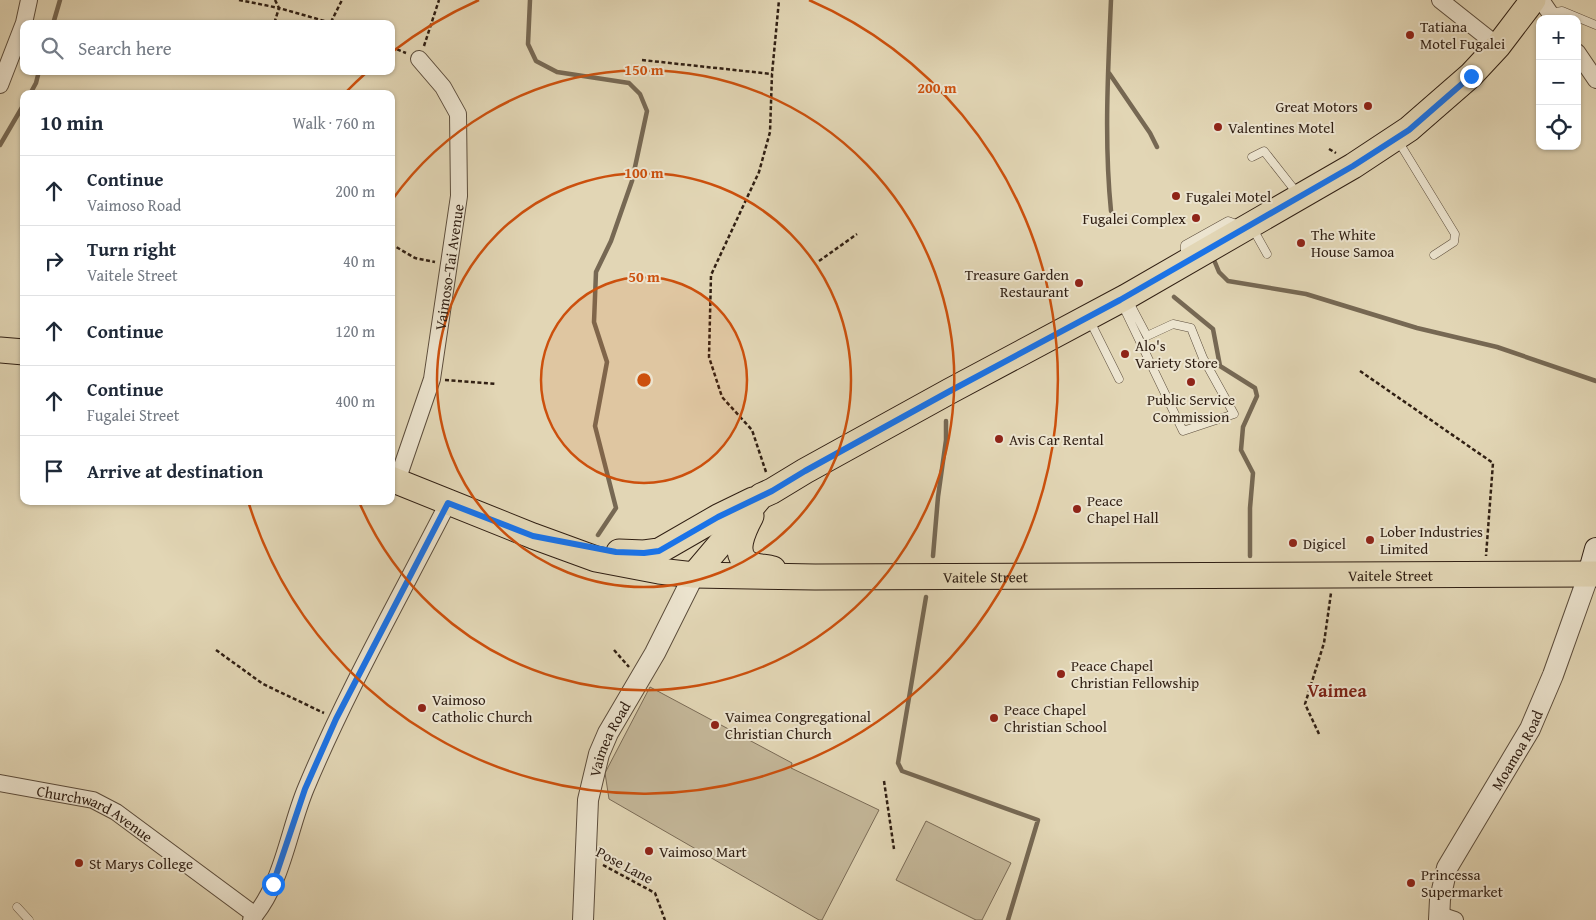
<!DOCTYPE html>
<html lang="en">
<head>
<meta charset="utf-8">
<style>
  body { margin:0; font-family:"Gentium Book Plus",serif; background:#f6f6f7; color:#1f2937 }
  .controls { position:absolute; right:15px; top:15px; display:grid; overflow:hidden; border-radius:10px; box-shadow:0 1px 4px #0004 }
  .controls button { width:45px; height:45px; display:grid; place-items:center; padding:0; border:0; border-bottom:1px solid #e0e1e3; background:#fff; color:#1f2937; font:25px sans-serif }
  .stop { position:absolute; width:15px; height:15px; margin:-11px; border:4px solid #1a73e8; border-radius:50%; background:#fff }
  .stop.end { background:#1a73e8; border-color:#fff; box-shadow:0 1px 5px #0008 }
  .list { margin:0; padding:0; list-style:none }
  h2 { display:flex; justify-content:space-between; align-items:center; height:65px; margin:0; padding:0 20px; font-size:21px }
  h2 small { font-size:16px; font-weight:400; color:#747a83 }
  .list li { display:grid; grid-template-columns:32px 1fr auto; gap:15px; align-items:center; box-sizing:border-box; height:70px; padding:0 20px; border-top:1px solid #e0e1e3 }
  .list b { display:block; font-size:19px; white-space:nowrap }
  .list p { margin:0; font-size:16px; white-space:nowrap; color:#747a83 }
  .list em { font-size:16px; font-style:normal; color:#747a83 }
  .icon { flex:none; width:28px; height:28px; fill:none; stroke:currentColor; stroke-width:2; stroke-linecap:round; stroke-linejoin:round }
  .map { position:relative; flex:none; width:1596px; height:920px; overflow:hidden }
  .search { position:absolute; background:#fff; box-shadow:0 1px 4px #0004; left:20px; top:20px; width:375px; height:55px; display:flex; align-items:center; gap:12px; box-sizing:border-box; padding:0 18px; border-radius:10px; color:#747a83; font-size:19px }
  .panel { position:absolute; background:#fff; box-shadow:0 1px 4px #0004; left:20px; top:90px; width:375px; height:415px; border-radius:10px }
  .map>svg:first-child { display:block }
</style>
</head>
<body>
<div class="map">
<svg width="1596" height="920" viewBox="0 0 1596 920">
  <rect width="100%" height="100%" fill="#e2d6b5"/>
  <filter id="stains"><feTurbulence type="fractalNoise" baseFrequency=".004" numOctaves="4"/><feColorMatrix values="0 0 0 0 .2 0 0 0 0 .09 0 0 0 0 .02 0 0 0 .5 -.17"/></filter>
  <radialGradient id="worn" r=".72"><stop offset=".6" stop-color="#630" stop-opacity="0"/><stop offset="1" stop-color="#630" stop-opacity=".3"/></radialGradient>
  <path fill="#c4b799" stroke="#7a6b56" d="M650,687l142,76 -1,5 88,42 -57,110h-3l-210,-121 -4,-26z
    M926,821l85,42 -29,57h-6l-80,-40z"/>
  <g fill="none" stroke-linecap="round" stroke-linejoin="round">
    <path stroke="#766853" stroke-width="4.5" d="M530,0l-2,44 8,17 21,11 72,11 11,11 7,17 -15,70 -21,60 -15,31 -2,50 13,40 -12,64 21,82 -18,27
      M1111,0c-3,71 -7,141 0,211
      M53,24l7,-24
      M1109,73l41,60 7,14
      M30,94l6,-11 3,-12
      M0,145l24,-41
      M1214,260l5,12 9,9 78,13 111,34 80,19 99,34
      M1174,297l39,32 7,37 35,22 2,8 -14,31 -2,23 12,23 -3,35v48
      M933,556l5,-59 8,-57v-19
      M926,597l-28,166 4,8 136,49 -30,100"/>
    <g stroke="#5c4d3c" stroke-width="9">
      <path id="service" d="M1550,13l12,-2 34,14
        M1397,139l58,95 -1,8 -20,13
        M1252,157l12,-6 33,42
        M1253,229l14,25
        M1185,258v-13l43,-24 11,4
        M1122,304l61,127 51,-17 -31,-56 -12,-30 -18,-4 -26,12 -19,-36
        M1090,321l29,58
        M17,907l12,13"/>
    </g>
    <g stroke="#5c4d3c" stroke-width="18">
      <g id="minor">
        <path d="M1440,0l58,46"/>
        <path d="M1541,0l13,19"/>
        <path d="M1577,52l19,28"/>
        <path d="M0,85l24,-62 5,-23"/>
        <path id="s1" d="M397,481l35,-102 27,-183 -1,-82 -15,-27 -24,-28"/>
        <path id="s2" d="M0,783l93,17 23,12 139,103"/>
        <path d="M1440,915l15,5"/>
        <path d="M251,920c32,-36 37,-89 55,-132 41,-98 94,-191 142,-285"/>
      </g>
    </g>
    <g stroke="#5c4d3c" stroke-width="22">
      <g id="tertiary">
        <path id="s3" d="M583,920l5,-120 11,-46 9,-21 47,-80 39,-78"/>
        <path id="s4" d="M1439,920l1,-21 7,-31 83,-139 23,-54 36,-101"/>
      </g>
    </g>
    <g stroke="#301f13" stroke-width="24">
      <path id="secondary" d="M1589,574l7,-25"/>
    </g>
    <g stroke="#301f13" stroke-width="27">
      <g id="primary">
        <path d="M0,350l24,2"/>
        <path id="s5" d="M391,479l142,57 63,23 63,12 35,4 121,2 781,-3"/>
        <path d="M751,516c-7,13 -20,39 -2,48 6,3 17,3 24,5"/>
        <path d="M619,552l25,1 15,-2 59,-34 35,-17"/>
        <path d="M694,575l67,-79 11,-5 33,-20 145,-80 176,-94 227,-131 56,-37 62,-54 27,-29 35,-46"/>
      </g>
    </g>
    <path stroke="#301f13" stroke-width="2.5" stroke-dasharray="4 2.5" stroke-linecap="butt" d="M239,0l40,8 -5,16
      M275,0l4,8 56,16
      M331,22l11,-22
      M424,46l15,-46
      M391,47l15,6
      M642,60l130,14
      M1329,149l7,4
      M391,244l24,14 20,4
      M819,261l38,-27
      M1360,371l133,92 -7,93
      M445,380l51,4
      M766,472l-14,-42 -30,-33 -13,-40 2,-82 48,-103 11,-40 2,-58 7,-74
      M216,650l47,34 61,29
      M614,650l15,17
      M1319,734l-14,-30 19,-61 7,-50
      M884,781l10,68
      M603,865l52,28 10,27"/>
    <use href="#service" stroke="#ece4cf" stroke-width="8"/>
    <use href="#minor" stroke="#ece4cf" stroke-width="16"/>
    <use href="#tertiary" stroke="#ece4cf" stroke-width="20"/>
    <use href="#secondary" stroke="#ece4cf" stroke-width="22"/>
    <use href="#primary" stroke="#e2d6b5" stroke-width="25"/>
  </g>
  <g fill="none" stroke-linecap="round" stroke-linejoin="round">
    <path stroke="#1a73e8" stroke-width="6" d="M273,884l32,-95 31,-70 112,-216 85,33 83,16 28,1 15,-2 59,-34 54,-26 33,-20 145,-80 170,-91 233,-134 56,-36 62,-54"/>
  </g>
  <circle cx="644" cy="380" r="103" fill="#cc500d" fill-opacity=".12"/>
  <g fill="none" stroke="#cc500d" stroke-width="2.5">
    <circle cx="644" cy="380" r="103"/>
    <circle cx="644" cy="380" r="207"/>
    <path d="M392 200A310 310 0 1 1 360 504"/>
    <path d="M346 92A414 414 0 0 1 367 72M392 52A414 414 0 0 1 479 0M809 0A414 414 0 1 1 249 504"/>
  </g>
  <g fill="#8f2418" stroke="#ece4cf" stroke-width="2">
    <circle cx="1410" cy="35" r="5"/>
    <circle cx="1368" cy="106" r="5"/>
    <circle cx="1218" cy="127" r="5"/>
    <circle cx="1176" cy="196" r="5"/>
    <circle cx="1196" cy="218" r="5"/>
    <circle cx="1301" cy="243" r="5"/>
    <circle cx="1079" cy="283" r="5"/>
    <circle cx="1125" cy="354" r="5"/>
    <circle cx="1191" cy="382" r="5"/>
    <circle cx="999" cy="439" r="5"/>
    <circle cx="1077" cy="509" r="5"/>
    <circle cx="1370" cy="540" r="5"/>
    <circle cx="1293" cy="543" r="5"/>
    <circle cx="1061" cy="674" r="5"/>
    <circle cx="422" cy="708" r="5"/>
    <circle cx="994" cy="718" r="5"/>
    <circle cx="715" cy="725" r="5"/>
    <circle cx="649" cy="851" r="5"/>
    <circle cx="79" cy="863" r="5"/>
    <circle cx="1411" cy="883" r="5"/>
  </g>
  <g text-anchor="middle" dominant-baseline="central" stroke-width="4" stroke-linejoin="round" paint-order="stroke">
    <g font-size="15" fill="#301f13" stroke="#ece4cf" text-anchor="start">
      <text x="1420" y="26">Tatiana<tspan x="1420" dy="17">Motel Fugalei</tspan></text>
      <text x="1358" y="106" text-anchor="end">Great Motors</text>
      <text x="1228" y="127">Valentines Motel</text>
      <text x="1186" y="196">Fugalei Motel</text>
      <text x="1186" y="218" text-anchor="end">Fugalei Complex</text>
      <text x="1311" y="234">The White<tspan x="1311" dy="17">House Samoa</tspan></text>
      <text x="1069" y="274" text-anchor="end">Treasure Garden<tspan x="1069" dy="17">Restaurant</tspan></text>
      <text x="1135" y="345">Alo's<tspan x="1135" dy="17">Variety Store</tspan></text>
      <text x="1191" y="399" text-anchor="middle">Public Service<tspan x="1191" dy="17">Commission</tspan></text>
      <text x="1009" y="439">Avis Car Rental</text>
      <text x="1087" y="500">Peace<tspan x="1087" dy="17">Chapel Hall</tspan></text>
      <text x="1380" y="531">Lober Industries<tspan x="1380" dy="17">Limited</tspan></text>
      <text x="1303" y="543">Digicel</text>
      <text x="1071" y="665">Peace Chapel<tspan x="1071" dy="17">Christian Fellowship</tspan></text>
      <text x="432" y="699">Vaimoso<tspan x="432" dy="17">Catholic Church</tspan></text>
      <text x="1004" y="709">Peace Chapel<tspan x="1004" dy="17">Christian School</tspan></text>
      <text x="725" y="716">Vaimea Congregational<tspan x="725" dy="17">Christian Church</tspan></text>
      <text x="659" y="851">Vaimoso Mart</text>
      <text x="89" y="863">St Marys College</text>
      <text x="1421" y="874">Princessa<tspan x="1421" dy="17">Supermarket</tspan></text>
    </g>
    <g font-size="15" fill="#301f13" stroke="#ece4cf">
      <text stroke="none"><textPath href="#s1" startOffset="221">Vaimoso-Tai Avenue</textPath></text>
      <text stroke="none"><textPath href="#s5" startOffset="1016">Vaitele Street</textPath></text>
      <text stroke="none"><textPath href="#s5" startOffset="611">Vaitele Street</textPath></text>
      <text stroke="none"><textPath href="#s3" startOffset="185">Vaimea Road</textPath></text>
      <text stroke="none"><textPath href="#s4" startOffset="190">Moamoa Road</textPath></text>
      <text stroke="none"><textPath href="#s2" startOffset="101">Churchward Avenue</textPath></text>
      <text transform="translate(625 865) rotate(28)">Pose Lane</text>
    </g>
    <g font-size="18" font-weight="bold" fill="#7a1f14" stroke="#ece4cf">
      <text x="1337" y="690">Vaimea</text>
    </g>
  </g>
  <circle cx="644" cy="380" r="8" fill="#cc500d" stroke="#ece4cf" stroke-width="2.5"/>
  <g font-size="15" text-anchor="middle" font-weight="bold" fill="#cc500d" stroke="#ece4cf" stroke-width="4" stroke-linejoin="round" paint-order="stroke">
    <text x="644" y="75">150 m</text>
    <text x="937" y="93">200 m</text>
    <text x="644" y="178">100 m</text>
    <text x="644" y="282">50 m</text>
  </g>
  <rect width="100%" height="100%" filter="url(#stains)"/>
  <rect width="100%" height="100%" fill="url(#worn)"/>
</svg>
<div class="controls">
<button>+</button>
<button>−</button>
<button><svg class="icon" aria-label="locate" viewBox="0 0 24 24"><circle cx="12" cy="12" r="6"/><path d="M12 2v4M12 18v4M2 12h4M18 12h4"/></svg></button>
</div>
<div class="stop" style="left:273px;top:884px"></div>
<div class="stop end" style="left:1471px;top:76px"></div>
<div class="search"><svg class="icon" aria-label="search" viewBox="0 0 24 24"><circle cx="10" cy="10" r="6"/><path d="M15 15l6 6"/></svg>Search here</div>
<section class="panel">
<h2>10 min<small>Walk · 760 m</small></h2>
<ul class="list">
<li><svg class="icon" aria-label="ahead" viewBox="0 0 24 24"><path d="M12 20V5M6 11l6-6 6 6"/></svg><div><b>Continue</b><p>Vaimoso Road</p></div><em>200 m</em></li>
<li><svg class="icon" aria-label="right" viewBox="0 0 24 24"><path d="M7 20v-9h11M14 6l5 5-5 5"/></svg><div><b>Turn right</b><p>Vaitele Street</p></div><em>40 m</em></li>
<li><svg class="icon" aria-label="ahead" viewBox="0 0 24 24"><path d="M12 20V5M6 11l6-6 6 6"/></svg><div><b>Continue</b></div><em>120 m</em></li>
<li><svg class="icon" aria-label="ahead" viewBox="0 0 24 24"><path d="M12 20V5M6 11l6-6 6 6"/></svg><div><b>Continue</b><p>Fugalei Street</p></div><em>400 m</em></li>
<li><svg class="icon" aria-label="arrive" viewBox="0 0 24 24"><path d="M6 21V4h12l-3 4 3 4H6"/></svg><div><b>Arrive at destination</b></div></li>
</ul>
</section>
</div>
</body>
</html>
